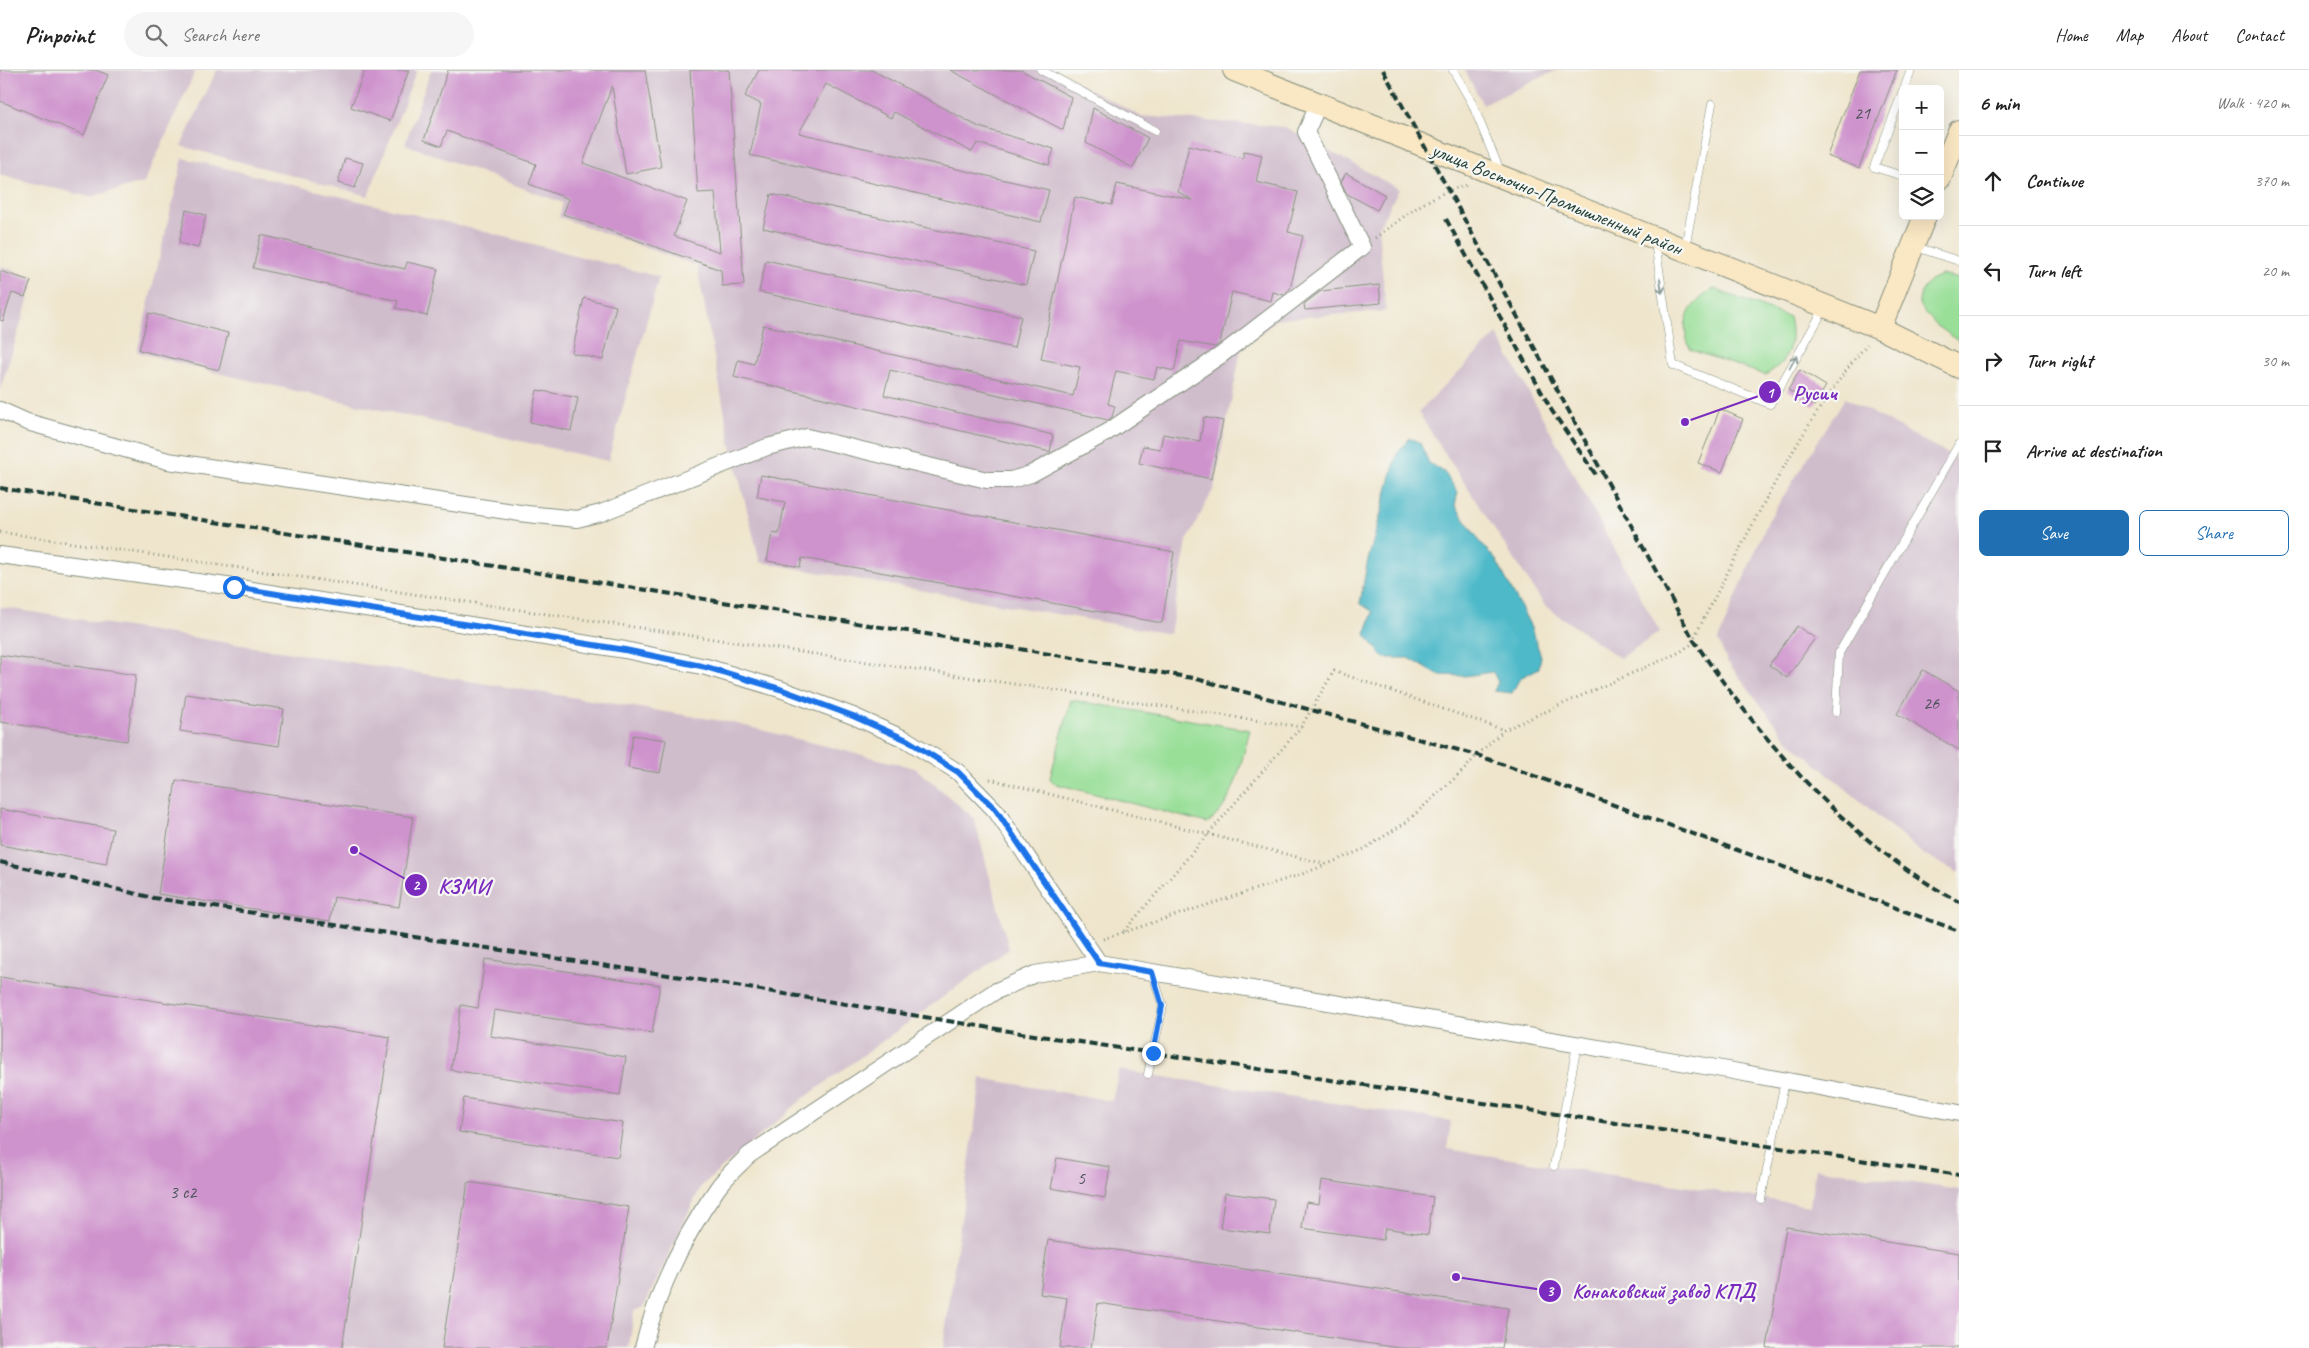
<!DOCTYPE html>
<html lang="en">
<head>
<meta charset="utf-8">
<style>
  body { margin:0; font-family:Caveat,sans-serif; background:#f6f6f6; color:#222 }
  .controls { position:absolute; right:15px; top:15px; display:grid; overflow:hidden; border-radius:8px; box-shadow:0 5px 20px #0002 }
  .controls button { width:45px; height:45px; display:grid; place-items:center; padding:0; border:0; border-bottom:1px solid #e0e0e0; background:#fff; color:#222; font:25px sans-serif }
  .stop { position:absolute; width:15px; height:15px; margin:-11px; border:4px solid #1a73e8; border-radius:50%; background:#fff }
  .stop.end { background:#1a73e8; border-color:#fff; box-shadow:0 1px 5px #0008 }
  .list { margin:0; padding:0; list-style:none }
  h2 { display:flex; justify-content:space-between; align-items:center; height:65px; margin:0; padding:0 20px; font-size:21px }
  h2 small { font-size:16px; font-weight:400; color:#767676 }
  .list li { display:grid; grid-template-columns:32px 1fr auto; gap:15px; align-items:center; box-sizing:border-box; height:90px; padding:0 20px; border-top:1px solid #e0e0e0 }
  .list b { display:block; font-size:19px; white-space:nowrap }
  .list em { font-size:16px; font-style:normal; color:#767676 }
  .actions { display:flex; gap:10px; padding:15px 20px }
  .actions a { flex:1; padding:11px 0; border:1px solid #1f6fb2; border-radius:8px; text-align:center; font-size:18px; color:#1f6fb2 }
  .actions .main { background:#1f6fb2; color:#fff }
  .icon { flex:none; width:28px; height:28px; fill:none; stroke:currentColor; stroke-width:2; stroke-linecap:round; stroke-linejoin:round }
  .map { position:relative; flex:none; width:1959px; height:1278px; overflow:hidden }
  header { display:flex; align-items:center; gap:30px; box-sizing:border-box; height:70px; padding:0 25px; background:#fff; border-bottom:1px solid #e0e0e0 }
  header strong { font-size:24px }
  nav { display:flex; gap:28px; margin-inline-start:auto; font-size:18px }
  .search { width:350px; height:45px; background:#f6f6f6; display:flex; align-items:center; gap:12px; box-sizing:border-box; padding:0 18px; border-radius:28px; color:#767676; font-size:19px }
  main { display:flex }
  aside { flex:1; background:#fff }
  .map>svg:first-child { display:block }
</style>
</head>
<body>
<header>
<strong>Pinpoint</strong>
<div class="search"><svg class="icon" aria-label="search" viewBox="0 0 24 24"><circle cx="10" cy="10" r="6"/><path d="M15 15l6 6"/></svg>Search here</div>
<nav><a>Home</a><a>Map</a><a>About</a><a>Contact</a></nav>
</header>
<main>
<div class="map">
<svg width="1959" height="1278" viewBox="0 0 1959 1278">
  <rect width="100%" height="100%" fill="#f6f6f2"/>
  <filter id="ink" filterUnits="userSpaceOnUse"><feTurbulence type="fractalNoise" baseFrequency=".02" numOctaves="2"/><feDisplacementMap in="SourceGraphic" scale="10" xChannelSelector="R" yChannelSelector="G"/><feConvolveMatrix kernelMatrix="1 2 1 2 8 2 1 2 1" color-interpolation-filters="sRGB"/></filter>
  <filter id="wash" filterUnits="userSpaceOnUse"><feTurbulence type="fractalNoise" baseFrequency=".0096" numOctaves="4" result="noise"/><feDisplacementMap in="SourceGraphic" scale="20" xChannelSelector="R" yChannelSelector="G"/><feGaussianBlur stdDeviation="1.12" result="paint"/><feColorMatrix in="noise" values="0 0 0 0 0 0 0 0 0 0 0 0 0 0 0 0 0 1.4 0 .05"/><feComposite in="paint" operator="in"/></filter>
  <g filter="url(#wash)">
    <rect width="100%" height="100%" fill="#efe5cc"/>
    <path fill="#d0bdcc" d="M0,0h196l-52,113 -54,14 -90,-22z
      M217,0h200l-49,126 -187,-50z
      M431,0h623l86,46 145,11 114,62 -21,39 8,83 -109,8 -36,31 -27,138 -27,53 -17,93 -410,-72 -29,-116 -34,-180 -138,-49 4,-14 -158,-59z
      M1465,0h92l-74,35z
      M183,88l299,73 177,46 -51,184 -391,-88 -80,-21z
      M0,196l35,12 -35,112z
      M1497,264l163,298 -40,26 -75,-52 -127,-194z
      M1845,328l114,62v413l-35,-18 -136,-115 -61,-79 -9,-21 50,-119z
      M0,537l729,115 186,46 59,50 35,131 -206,150 -102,87 -57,121 -10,4 -5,37h-629z
      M1119,1000l332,51 -4,28 363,57 5,-38 144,22v158h-1016l38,-270 131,23z"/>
    <path fill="#99df98" stroke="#5c8e66" d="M1941,205l18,4v62l-23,-16 -17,-20c0,-15 8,-24 22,-30z
      M1714,219l75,28c6,26 0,45 -24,58l-74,-25c-14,-28 -1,-47 23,-61z
      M1071,630l179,30c-9,30 -15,76 -43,93l-154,-40 -3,-5z"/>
    <path fill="#4db9c9" stroke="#367b7e" d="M1410,368l10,5 9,20 15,9 14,20 -3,13 26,38 15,17 33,63 12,33 -2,12 -19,10 -8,15 -18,-2 4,-9 -5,-10 -28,4 -27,-1 -29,-17h-25l-19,-24 8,-22 -13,-9 7,-39 30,-110z"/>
    <g id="blocks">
      <path fill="#ce92cc" d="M0,0h96l12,5 -24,60 -84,-34z
        M365,0h44l-19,51 -39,-14z
        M448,0h197l16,97 -35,7 -14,-88 -29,77 104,38 -13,35 46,16 -5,-60 -17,1 -8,-123h39l15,215 -22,1 -1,-16 -158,-56 6,-15 -40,-15 7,-20 -89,-33 -6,15 -17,-6z
        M759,0h113l107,57 75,22 -5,16 -72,-22 -5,9 -78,-40 -3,6 -65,-34 -27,49 250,57 -8,32 -291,-67 11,-51 -16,-8z
        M950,0h71l50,27 -8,33z
        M1860,0h37l-38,98 -32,-12z
        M1093,38l55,30 -15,30 -47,-25z
        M1189,75l54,13 1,-7 18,4 -6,27 42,10 -10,40 15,4 -13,53 -7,6 -10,-3 -2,9 -39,-9 -12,51 -5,4 -34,-6 -7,30 -17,-4 -3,12 -38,-8 -8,33 7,2 -3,11 -4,3 -218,-50 -6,25 169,40 -3,17 -316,-75 4,-17 16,4 9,-39 310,71 7,-29 -39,-8 34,-162 37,8 5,-21 76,16 -15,-8z
        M345,88l18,5 -8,25 -17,-5z
        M1346,103l39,22 -8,15 -30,-16 -6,-12z
        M771,124l263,57 -8,34 -263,-57z
        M186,140l20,5 -8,33 -19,-5z
        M261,165l144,34 2,-7 31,7 -11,47 -31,-8 2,-7 -145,-33z
        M766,190l255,56 -7,32 -255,-56z
        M0,201l31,10 -6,16 -13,-4 -9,28 -3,-1z
        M1379,215l2,18 -76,7 -1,-6 17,-13z
        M584,228l32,8 -13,54 -31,-7z
        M149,243l79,20 -9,37 -80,-20z
        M1800,300l26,16 -12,20 -26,-16z
        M537,320l41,8 -7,33 -41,-9z
        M1720,339l23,10 -21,53 -24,-9z
        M1204,347l19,4 -12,58 -72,-16 4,-17 17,3 3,-15 37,7z
        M761,405l413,77 -12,71 -360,-65 -2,9 -33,-6 5,-28 7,1 6,-32 -28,-5z
        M1797,556l18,12 -28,40 -18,-13z
        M0,585l136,20 -9,66 -127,-19z
        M1923,600l36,21v59l-62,-36z
        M186,624l98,15 -5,37 -99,-15z
        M633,665l33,5 -6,33 -32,-5z
        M176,710l237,37 -14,90 -65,-10 -4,24 -172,-27z
        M0,739l113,20 -7,35 -106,-19z
        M485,889l175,26 -8,48 -158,-23 -4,26 136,21 -6,38 -169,-25 10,-65 17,3z
        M0,907l390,60 -48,311h-342z
        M464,1028l159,25 -5,34 -159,-25z
        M1057,1088l53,9 -5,31 -54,-10z
        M1322,1110l111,17 -5,38 -43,-7 -2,12 -81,-12 4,-26 13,2z
        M468,1112l161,25 -22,141h-165z
        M1225,1123l49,6 -4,35 -50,-6z
        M1786,1157l173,26v95h-192z
        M1048,1170l460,68 -6,40h-103l-301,-45 -7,45h-31l7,-50 -27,-4z"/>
    </g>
  </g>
  <g filter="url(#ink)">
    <use href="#blocks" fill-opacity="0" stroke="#879180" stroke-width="1"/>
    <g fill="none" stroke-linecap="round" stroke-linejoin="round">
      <g stroke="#879180" stroke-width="9">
        <path id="lane" d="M1041,0l114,61
          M1453,0l19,33 28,68
          M1904,19l7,-19
          M1903,21l-29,76 29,9
          M1655,172l18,123 97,39 54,-95
          M1916,177l43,14
          M1685,178l27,-144
          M1836,642l3,-59 120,-209
          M1148,1004l15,-68 -11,-34
          M1554,1096l23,-121
          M1761,1129l24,-118"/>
      </g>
      <g stroke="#879180" stroke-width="18">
        <path id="street" d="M0,340l27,12 141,39 359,53 50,5 24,-6 166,-66 40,-10 180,43h24l20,-6 75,-41 115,-78 141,-108 -56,-115 13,-29
          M0,485l234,32 391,63 81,17 74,22 73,27 54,24 51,32 38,39 103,152
          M643,1278c14,-56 41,-112 74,-159 9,-13 21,-23 32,-34l245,-163 41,-18 64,-11 629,107 231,43"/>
      </g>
      <g stroke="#879180" stroke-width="24">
        <path id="secondary" d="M1234,0l646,258 79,39
          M1940,108l19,-47
          M1880,258l45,-112"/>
      </g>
      <path stroke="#879180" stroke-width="3" stroke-dasharray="1 4" stroke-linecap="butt" d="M1375,168c30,-22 56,-45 93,-53
        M0,462l1301,195
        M990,709l335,85
        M1124,861l177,-204 33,-56 170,59
        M1103,869l205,-67 56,-23 41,-26 59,-53 13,-15 27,-25 176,-78 10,-7c55,-103 102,-210 177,-301"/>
      <use href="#lane" stroke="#fff" stroke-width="8"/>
      <use href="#street" stroke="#fff" stroke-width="16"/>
      <use href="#secondary" stroke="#fae7c3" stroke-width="22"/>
      <path stroke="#1f3d34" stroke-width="4" stroke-dasharray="8 4" stroke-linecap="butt" d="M1383,0l310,569c69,103 156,203 266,263
        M1446,149l106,192 44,64
        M0,418l1008,159 185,31 284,77 482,176
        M0,792l154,36 534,80 339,56 932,141"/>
    </g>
    <defs><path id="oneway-shaft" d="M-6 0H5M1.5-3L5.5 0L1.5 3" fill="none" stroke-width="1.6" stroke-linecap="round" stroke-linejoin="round" transform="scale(1.25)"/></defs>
    <g stroke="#8f9e9a">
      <use href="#oneway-shaft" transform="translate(1661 216) rotate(82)"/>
      <use href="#oneway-shaft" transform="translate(1793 292) rotate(-60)"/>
    </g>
  </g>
  <g fill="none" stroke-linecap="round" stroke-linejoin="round" filter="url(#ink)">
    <path stroke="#1a73e8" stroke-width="6" d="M234,517l391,63 81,17 74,22 73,27 54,24 51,32 38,38 103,153 53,9 10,34 -9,47"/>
  </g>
  <g text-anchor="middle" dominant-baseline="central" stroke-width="4.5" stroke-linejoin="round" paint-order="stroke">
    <g font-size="18" fill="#4b525a">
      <text x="1862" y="43">21</text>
      <text x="1931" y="633">26</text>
      <text x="1081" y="1108">5</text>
      <text x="183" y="1122">3 с2</text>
    </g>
    <g font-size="20" fill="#1f3d34" stroke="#f6f6f2">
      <text transform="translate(1557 129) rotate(22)">улица Восточно-Промышленный район</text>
    </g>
  </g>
  <path fill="none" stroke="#7b2cbf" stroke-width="2" d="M1685 352L1770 322M354 780L416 815M1456 1207L1550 1221"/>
  <g fill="#7b2cbf" stroke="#f6f6f2" stroke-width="2">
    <circle cx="1685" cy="352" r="5"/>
    <circle cx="354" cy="780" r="5"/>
    <circle cx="1456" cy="1207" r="5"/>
    <circle cx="1770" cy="322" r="12"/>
    <circle cx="416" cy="815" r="12"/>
    <circle cx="1550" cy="1221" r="12"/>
  </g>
  <g font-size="15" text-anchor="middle" font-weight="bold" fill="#fff">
    <text x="1770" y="328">1</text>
    <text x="416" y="820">2</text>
    <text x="1550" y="1226">3</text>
  </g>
  <g font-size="21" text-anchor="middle" font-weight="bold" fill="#7b2cbf" stroke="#f6f6f2" stroke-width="4.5" stroke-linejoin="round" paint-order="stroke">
    <text x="1815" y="330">Русич</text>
    <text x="464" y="823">КЗМИ</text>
    <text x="1664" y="1228">Конаковский завод КПД</text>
  </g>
</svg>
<div class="controls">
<button>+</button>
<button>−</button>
<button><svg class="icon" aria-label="layers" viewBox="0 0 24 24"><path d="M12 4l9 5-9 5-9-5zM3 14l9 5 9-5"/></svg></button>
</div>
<div class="stop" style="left:234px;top:517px"></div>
<div class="stop end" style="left:1153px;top:983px"></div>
</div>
<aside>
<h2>6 min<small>Walk · 420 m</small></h2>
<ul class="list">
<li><svg class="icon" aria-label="ahead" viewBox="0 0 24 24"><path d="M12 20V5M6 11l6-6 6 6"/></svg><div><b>Continue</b></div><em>370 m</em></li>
<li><svg class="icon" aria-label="left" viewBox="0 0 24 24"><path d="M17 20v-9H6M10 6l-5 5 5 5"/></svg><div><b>Turn left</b></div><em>20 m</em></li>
<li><svg class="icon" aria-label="right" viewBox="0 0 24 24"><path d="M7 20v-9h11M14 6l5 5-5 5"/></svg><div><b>Turn right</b></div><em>30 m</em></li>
<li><svg class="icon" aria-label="arrive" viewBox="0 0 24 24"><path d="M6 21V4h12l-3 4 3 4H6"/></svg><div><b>Arrive at destination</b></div></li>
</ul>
<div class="actions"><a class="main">Save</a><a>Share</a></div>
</aside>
</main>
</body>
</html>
